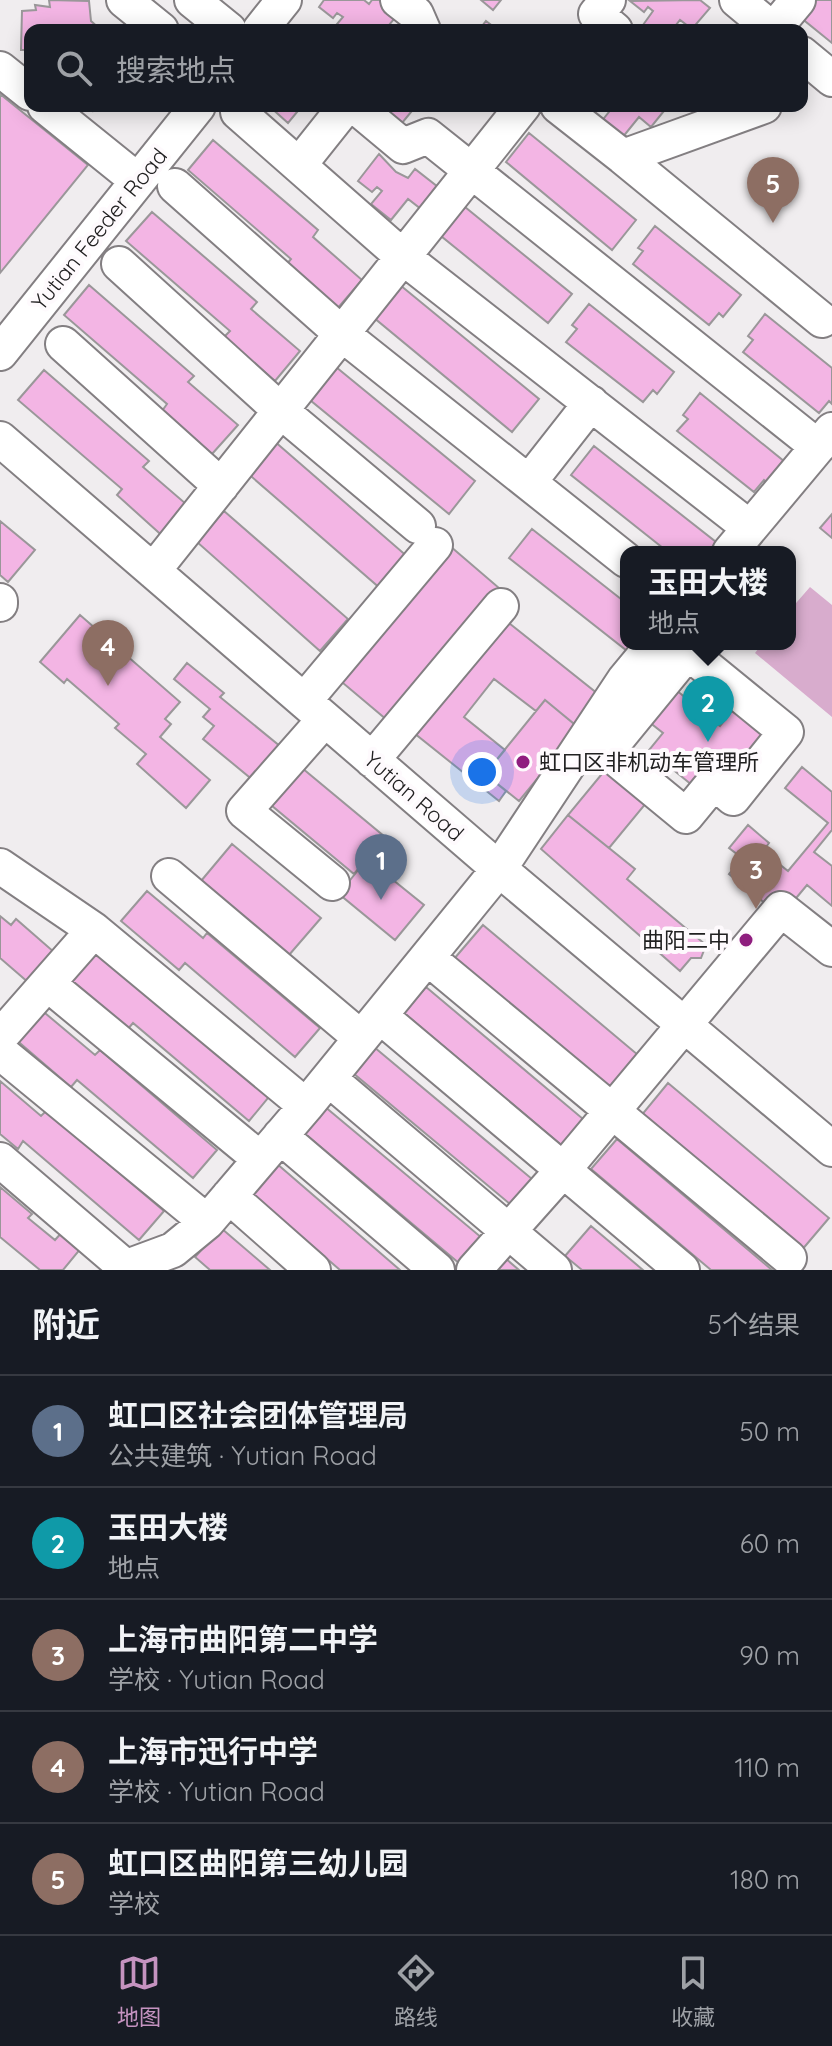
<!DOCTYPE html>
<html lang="zh">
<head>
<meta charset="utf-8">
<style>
  body { margin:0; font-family:Quicksand,"Noto Sans SC",sans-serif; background:#242831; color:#f1f3f6 }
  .you { position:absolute; left:482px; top:772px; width:28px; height:28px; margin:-20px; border:6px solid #fff; border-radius:50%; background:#1a73e8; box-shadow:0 0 0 12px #1a73e833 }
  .badge { display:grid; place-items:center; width:52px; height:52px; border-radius:50%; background:#c593c0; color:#fff; font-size:26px; font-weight:700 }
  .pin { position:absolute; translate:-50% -66px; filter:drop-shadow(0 2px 4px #0008) }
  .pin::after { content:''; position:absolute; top:42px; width:28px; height:24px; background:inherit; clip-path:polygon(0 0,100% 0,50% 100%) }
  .popup { position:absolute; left:620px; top:546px; width:176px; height:104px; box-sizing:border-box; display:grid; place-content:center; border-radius:16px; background:#171b24; filter:drop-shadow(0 2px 6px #0005); font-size:26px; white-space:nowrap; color:#9ea1a6 }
  .popup b { font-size:30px; color:#f1f3f6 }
  .popup::after { content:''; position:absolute; left:50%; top:100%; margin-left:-16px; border:16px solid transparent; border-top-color:#171b24 }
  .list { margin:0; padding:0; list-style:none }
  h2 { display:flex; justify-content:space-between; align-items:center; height:104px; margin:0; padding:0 32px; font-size:34px }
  h2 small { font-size:26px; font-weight:400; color:#9ea1a6 }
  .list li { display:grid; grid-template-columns:52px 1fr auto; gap:24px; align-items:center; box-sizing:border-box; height:112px; padding:0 32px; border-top:2px solid #363941 }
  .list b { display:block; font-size:30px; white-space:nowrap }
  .list p { margin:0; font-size:26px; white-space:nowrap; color:#9ea1a6 }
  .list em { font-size:26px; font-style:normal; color:#9ea1a6 }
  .icon { flex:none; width:44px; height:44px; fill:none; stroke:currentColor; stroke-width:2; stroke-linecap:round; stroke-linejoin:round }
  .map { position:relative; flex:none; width:832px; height:1270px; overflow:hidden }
  .search { position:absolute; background:#171b24; box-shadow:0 4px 20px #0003; left:24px; right:24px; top:24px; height:88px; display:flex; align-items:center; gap:20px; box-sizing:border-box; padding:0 28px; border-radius:16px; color:#9ea1a6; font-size:30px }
  .sheet { height:664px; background:#171b24 }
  nav { display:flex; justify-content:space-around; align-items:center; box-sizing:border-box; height:112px; border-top:2px solid #363941; background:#171b24; font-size:22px; color:#9ea1a6 }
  nav a { display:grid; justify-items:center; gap:4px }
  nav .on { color:#c593c0 }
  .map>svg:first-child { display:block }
</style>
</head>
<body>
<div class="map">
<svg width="832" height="1270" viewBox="0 0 832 1270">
  <rect width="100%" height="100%" fill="#f0edef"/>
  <path fill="#d8accd" d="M810,587l22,18v112l-77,-64 7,-9h28v-34z"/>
  <path fill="#f3b5e4" stroke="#9a9799" stroke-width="2" d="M49,0l40,1 2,20 10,9h-71l-1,34 -1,-14h-7l1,-39 14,-1 -1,-5 15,2z
    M324,0h40l5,4 3,-4h10l17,13 -14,17 -16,-4 -4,4h-33l11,-13 -6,-4 -4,5 -14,-11z
    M481,0h20l-8,10z
    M700,0l10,8 -18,21 -12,-9 -8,10h-23l-6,-5 10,-14 -5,-4 -4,5 -14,-11z
    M814,0h18v43l-32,-26z
    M486,21l12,9h-19z
    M0,94l88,71 -88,108z
    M92,106h25l1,1 -25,4z
    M269,106h33l-14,17z
    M382,106h34l-14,17z
    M609,106h59l-17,21 -12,-10 -17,21 -21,-16 11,-14z
    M529,133l107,87 -24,30 -106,-88z
    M213,140l105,90 -5,7 49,43 -25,29 -51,-44 5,-6 -103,-89z
    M379,154l17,18 12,6 7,-9 23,18 -17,22 -13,-10 -17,21 -20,-16 11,-13 -5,-4 -5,5 -14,-11z
    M465,207l107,87 -24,29 -107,-87z
    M152,212l105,90 -6,7 49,42 -25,30 -51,-44 6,-6 -104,-90z
    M655,226l86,69 -18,22 -4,-4 -10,12 -76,-61 10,-13 -5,-3z
    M89,285l105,91 -6,6 50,43 -26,29 -50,-43 5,-7 -103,-89z
    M400,285l139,114 -27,33 -139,-115z
    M589,304l85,68 -17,22 -4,-4 -10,12 -77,-60 11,-13 -5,-4z
    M765,314l67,54v36l-3,-3 -10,12 -76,-61 10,-12 -5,-4z
    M336,367l139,114 -26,33 -139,-114z
    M44,370l105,91 -6,6 50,43 -26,30 -50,-45 5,-6 -104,-89z
    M700,393l85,69 -17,22 -4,-4 -10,12 -77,-61 11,-12 -5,-4z
    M273,440l136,118 -28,31 -136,-118z
    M594,446l122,96 -8,10h-40l-97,-77z
    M224,511l124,108 -28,32 -123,-109z
    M832,514v24l-12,-10z
    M0,521l35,29 -27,32 -8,-7z
    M532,529l94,74v41h13l-8,10 -122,-96z
    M450,546l56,48 -113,131 -56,-47z
    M80,615l100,87 -15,17 6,5 -11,13 50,43 -24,28 -49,-44 9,-10 -31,-26 4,-4 -52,-45 -3,4 -24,-21z
    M499,615l104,83 -24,30 -34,-28 -9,11 -42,-32 -30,38 41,33 -20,24 21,17 -7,10 -90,-72z
    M187,663l37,30 -4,4 61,50 -27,34 -51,-42 11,-13 -11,-9 7,-8 -36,-30z
    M670,685l50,41 20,-25 33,25 -45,58 -30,6 -49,-40 14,-17 -19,-15z
    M545,700l34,28 -60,73 -34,-27z
    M296,763l89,74 -31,37 -89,-74z
    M802,767l30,25v38l-18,22 18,14v40l-25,-21 -15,18 -14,-11 -11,13 -38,-31 13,-16 -13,-10 19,-23 21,18 -6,8 25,20 40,-48 -43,-35z
    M606,769l41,33 -38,46 -41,-33z
    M568,815l67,54 -8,10 79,66 -5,13h-10l-11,13 -139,-122z
    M232,844l89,74 -32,37 -88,-74z
    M367,859l57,46 -29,35 -56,-46z
    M147,891l56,47 4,-5 113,95 -25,29 -110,-94 -6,7 -58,-49z
    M0,916l11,9 5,-6 46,40 -26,30 -36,-31z
    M483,925l161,135 -28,33 -162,-134z
    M95,950l178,142 -24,29 -116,-98 -6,7 -58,-49z
    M426,987l163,137 -22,26 -163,-137z
    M39,1008l56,47 5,-5 117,100 -24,28 -116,-98 -6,7 -57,-49z
    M374,1047l164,137 -22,25 -163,-136z
    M0,1081l41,35 5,-5 118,100 -25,29 -116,-99 -5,8 -18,-15z
    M668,1083l161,135 -28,33 -161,-134z
    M324,1106l164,137 -22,26 -163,-137z
    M617,1139l155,131h-61l-120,-101z
    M276,1163l124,107h-60l-89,-77z
    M0,1187l32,27 -4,4 27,22 8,-9 19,16 -19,23h-23l-40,-33z
    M591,1226l52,44h-61l-17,-14z
    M221,1228l49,42h-60l-15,-13z
    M505,1258l14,12h-24z"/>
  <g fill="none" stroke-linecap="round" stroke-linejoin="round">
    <g stroke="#837f82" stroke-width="38">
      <path id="minor" d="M124,0l37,30
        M192,0l37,30
        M398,0l18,14 7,16
        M608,0l-12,14 19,16
        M737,0l36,30 25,-30
        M260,30l24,-30
        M802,54l30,25
        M0,69l30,24
        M45,106l93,75
        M355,106l48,40 25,-10 390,311
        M558,106l65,51
        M764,106l-141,51 199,163
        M238,112l165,145 347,271
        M299,165l47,-59
        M175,186l167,148 284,226
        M119,264l162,147 137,115
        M63,344l158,142
        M0,353l198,-247
        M0,439l499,430 333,280
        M529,482l62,-79
        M730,552l102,-122
        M153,571l370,-465
        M0,601v3
        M678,644l108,88 -53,66 -19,-16 -28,34 -79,-65 81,-99
        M304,701l131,-156
        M325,719l-81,92 88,72
        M372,760l129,-154
        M0,866l94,64
        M169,876l192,162
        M428,958l361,300
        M48,984l212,175
        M380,1016l302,254
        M0,1037l94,-107 212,176
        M0,1052l207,170
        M329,1079l225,191
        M280,1136l157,134
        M0,1160l124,106
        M229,1196l84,74
        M119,1270l54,-20 34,-28 99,-116 193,-237 126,-190 29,-35
        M474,1270l89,-100 218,-261 51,40"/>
    </g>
    <use href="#minor" stroke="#fff" stroke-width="34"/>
  </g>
  <g fill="#8f1d7e" stroke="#fefafd" stroke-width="3">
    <circle cx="523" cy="762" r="8"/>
    <circle cx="746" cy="940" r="8"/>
  </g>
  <g text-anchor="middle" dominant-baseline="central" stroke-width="8" stroke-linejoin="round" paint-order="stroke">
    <g font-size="22" fill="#212021" stroke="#fefafd">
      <text transform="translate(99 229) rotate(-51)">Yutian Feeder Road</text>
      <text transform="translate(414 796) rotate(41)">Yutian Road</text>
    </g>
    <g font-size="22" fill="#212021" stroke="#fefafd" text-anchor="start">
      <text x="539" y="762">虹口区非机动车管理所</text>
      <text x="730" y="940" text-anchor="end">曲阳二中</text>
    </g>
  </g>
</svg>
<div class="you"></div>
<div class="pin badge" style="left:381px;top:900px;background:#5c6f8a">1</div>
<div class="pin badge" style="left:708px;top:742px;background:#0f9aa8">2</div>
<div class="popup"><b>玉田大楼</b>地点</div>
<div class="pin badge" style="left:756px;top:909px;background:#8d6e63">3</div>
<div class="pin badge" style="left:108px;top:686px;background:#8d6e63">4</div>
<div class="pin badge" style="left:773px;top:223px;background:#8d6e63">5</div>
<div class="search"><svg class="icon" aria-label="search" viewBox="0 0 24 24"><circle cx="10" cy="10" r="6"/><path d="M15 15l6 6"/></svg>搜索地点</div>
</div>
<section class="sheet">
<h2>附近<small>5个结果</small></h2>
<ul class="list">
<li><span class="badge" style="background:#5c6f8a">1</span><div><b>虹口区社会团体管理局</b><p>公共建筑 · Yutian Road</p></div><em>50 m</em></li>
<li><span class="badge" style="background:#0f9aa8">2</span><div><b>玉田大楼</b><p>地点</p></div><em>60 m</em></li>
<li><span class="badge" style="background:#8d6e63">3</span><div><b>上海市曲阳第二中学</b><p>学校 · Yutian Road</p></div><em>90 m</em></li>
<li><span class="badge" style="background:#8d6e63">4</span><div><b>上海市迅行中学</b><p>学校 · Yutian Road</p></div><em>110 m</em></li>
<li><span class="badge" style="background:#8d6e63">5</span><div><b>虹口区曲阳第三幼儿园</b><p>学校</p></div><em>180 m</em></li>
</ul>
</section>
<nav>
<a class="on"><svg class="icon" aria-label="map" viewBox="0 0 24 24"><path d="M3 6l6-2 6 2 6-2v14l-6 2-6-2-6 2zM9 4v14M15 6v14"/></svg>地图</a>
<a><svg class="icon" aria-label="directions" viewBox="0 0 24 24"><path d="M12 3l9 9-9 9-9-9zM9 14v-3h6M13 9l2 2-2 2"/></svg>路线</a>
<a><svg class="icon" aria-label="saved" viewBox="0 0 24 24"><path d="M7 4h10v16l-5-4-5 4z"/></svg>收藏</a>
</nav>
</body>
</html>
